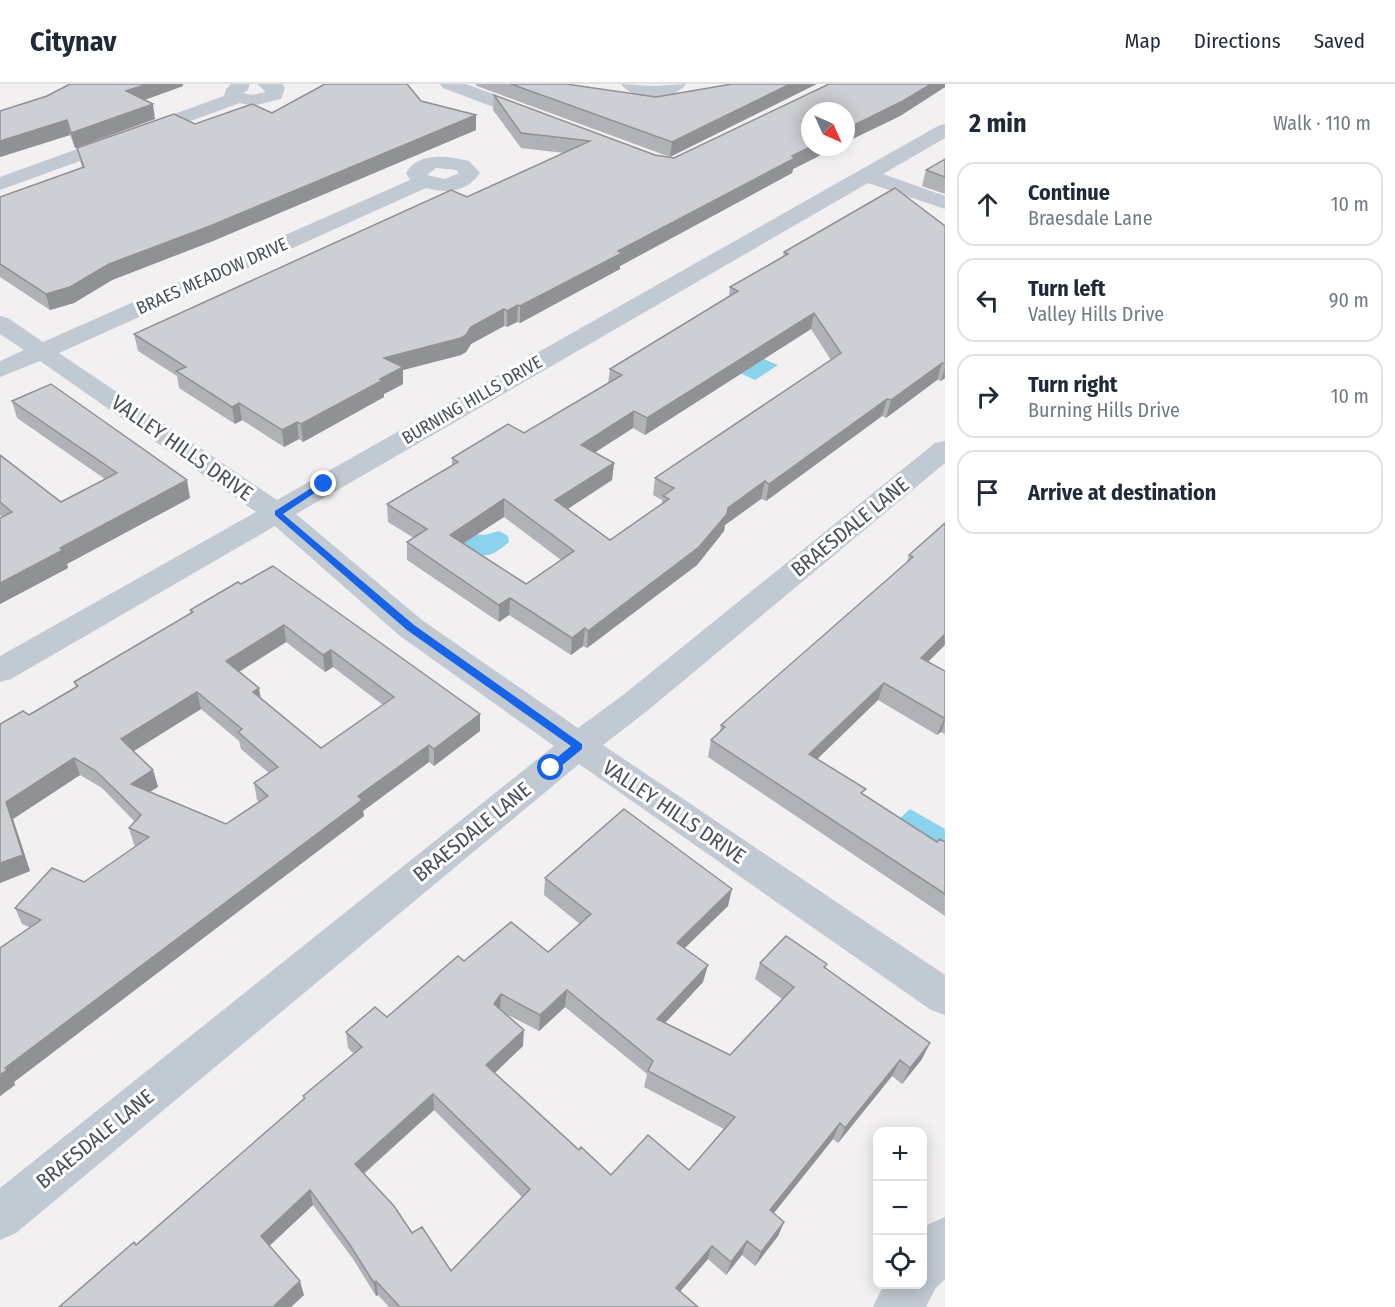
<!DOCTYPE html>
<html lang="en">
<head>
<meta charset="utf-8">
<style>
  body { margin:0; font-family:"Fira Sans Condensed",sans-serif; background:#f2f2f3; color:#1f2937 }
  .controls { position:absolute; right:18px; bottom:18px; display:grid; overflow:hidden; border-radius:12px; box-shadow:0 3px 15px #0003 }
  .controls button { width:54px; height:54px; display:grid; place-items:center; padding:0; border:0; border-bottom:2px solid #e0e1e3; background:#fff; color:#1f2937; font:30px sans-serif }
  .compass { position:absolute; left:801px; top:18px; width:54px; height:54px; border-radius:50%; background:#fff; box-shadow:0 3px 15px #0003; rotate:135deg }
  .stop { position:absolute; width:18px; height:18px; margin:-14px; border:4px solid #1763e5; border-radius:50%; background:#fff }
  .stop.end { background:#1763e5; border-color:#fff; box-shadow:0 2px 6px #0008 }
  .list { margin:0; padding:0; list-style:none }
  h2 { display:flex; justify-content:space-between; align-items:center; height:78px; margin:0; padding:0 24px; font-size:26px }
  h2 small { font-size:20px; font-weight:400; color:#747a83 }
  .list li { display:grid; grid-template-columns:39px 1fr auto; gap:18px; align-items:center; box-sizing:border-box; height:84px; margin:0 12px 12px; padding:0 12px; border:2px solid #e0e1e3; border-radius:18px }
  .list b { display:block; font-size:22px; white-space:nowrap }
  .list p { margin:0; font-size:20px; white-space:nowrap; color:#747a83 }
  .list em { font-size:20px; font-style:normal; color:#747a83 }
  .icon { flex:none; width:33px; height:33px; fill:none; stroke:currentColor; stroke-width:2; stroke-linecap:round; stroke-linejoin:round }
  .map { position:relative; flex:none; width:945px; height:1223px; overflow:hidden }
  header { display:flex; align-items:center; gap:36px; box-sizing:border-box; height:84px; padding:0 30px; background:#fff; border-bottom:2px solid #e0e1e3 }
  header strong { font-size:28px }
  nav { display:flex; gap:33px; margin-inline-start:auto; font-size:21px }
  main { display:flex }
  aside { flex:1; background:#fff }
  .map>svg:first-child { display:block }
</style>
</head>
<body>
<header>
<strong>Citynav</strong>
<nav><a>Map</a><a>Directions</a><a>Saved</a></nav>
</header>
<main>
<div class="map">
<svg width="945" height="1223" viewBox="0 0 945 1223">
  <rect width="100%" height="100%" fill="#f2f0f0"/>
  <path fill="#8bd2ed" d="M759,273l19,8 -23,15 -15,-7z
    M499,447l9,5 1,6c-19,16 -22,16 -45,8l-6,-14 7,-3 19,2z
    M910,725l35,20v24l-48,-32z"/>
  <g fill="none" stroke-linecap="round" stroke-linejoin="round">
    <path fill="#c1c9d2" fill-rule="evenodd" d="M231,0h19l-2,6 -5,3 9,2 14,-3 -9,-8h25l3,4 -4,11 -29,7 -12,-3 -240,87v-13l224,-81 2,-7z
      M440,0h26l76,28 2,4 -2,4h-14l-85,-32z
      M621,0l33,2 32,-2c-13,18 -52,18 -65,0z
      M945,40v14l-62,36 62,22v13l-77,-26 -572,331 126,106 156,108 45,-33 312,-252 10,-2v22l-298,248 -44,34 342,230v40l-14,-5 -352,-246 -563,469 -16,7v-52l554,-442 -154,-110 -125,-110 -264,153 -11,3v-26l256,-144 -216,-151 -40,16v-16l24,-11 -24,-16v-18l8,2 35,24 367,-162 -4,-7c12,-22 43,-17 63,-12l11,12c-13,19 -33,21 -54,15l-367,165 218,147 661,-374zM436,84l20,2 3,3 -14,6 -18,-4z
      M945,1133v62l-10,10 -9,18h-53l11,-23h38v-52l7,-8z"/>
  </g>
  <path fill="#b0b2b7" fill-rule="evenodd" d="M475,0h91l90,13 76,-13 -62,73 -193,-71z
    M829,0h116v3l-45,29 -54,26v-31h-36v36h26l-10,5 -4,-1 -3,5 -26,13 -1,4 -172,93v3l-100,54 -3,-1 -10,5 -3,-1 -33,18 -5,8 -5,3 -58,15v14l-19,10v3l-81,45 -4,-3 -15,8 -42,-27 -7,4 -56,-36 -2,-12 -39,-25 -4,-17 317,-144 16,7 97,-44 -43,-5 -28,-38 1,-15 161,60 19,3z
    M183,2l-39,14 11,19 -80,29 -5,-13 -70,22v-46z
    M421,17l55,29 -263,111 -101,39 -38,23 -24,7 -50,-33v-80l82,-29 -5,-20 118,-24 77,-11z
    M945,75v35l-23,-8 4,-16z
    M945,142v152l-4,3 -4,-1 -51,38 -4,-2 -116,85 -5,-2 -36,26 -1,6 -27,34 -110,83 -4,-2 -12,9 -62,-40 -10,7 -92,-62v-18l7,-4 -26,-16 -1,-18 65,-39v-7l72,-25 84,-50 2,-14 119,-73 1,-9 53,-31 1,-4zM811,245l20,31 -176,118 -2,17 9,5v4l-52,36 -43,-31 45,-29 2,-17 -19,-11 38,-24 12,7zM504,433l57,43 -35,24 -63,-41z
    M12,317l178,97 -123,66 1,4 -68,36v-86l2,-1 -2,-2v-60l61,47 44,-23 -88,-61z
    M945,439l-17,139 17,9v63l-4,-2 -4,3 -59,-35 -61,59 47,36 73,47h8v74l-237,-159 3,-17 9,-8 1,-7 185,-161 3,-9z
    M241,500l239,130v17l-46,35 -5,-4 -66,49 1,5 -350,266 1,3 -15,11 29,-169 -7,-3 -7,-16 69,-26 52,-36 -2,-1 -5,-17 6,-6 -33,-34 -22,-13 -67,44 17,52 -30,12v-159l29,-9 47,-28 -2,-5 117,-68 -1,-4zM286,558l39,30 8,-5 50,38 -62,43 -60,-49 -22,-27zM201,625l38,32 2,8 28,24 -15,10 3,17 2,2 -33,22 -76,-32 8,-5 -5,-17 -20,-19z
    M545,794l183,28 -43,42 18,34 -38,41 65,32 52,-56 -27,-20 5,-16 67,1 -2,4 97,91 -20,25 -10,-8 -54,67 -5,-4 -59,74 10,9 -6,14 -23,30 -13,-11 -16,20 -18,-16 -28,32 18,16h-309l-11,-12 -2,1 -23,-37 -40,-54 -44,41 35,49 -13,12h-232l77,-62 168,-146 -1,-3 51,-42 -6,-6 -2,-16 41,-15 77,-56 84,-9 32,-28 -36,-29zM565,923l82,67 -3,13 80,42 -35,41 -78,5 -32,-25 -84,-77 28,-27 -19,-33 35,18zM434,1026l88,87 -71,74 -39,-38 -48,-59z"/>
  <path fill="#909195" d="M147,0h36v2l-55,20 -2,-15z
    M790,0h27l-147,73 2,-15z
    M931,0h14v3l-45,29 -54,26v-13z
    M153,20l2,15 -80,29 -4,-15z
    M476,31v15l-263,111 -101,39 -38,23 -24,7 -4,-16 63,-30z
    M67,36l3,15 -70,22v-16z
    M810,63h13l-4,9 -26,13 -1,4 -172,93v3l-100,54v-17l98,-55z
    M827,63h9l-10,5z
    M518,221l-1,17 -10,5v-16z
    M504,225v17l-33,18 -5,8 -5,3 -58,15v14l-19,10v3l-81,45 -2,-18 83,-66 87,-31z
    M814,229l-3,16 -166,106 2,-17z
    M942,279l-5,17 -51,38 5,-18z
    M945,283v11l-4,3z
    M887,315l-5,17 -116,85 3,-17z
    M239,319l3,17 -7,4 -3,-17z
    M634,327l-1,17 -53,34 1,-17z
    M297,338l2,17 -15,8 -2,-17z
    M614,379l-2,17 -58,38 1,-18z
    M187,396l3,18 -123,66 1,4 -68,36v-21l60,-35z
    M765,397l-4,18 -36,26 -1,6 -27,34 -110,83 1,-17 140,-123z
    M504,415v18l-54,35v-17z
    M510,514l-1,17 -10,7v-17z
    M284,541l2,17 -57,36 -3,-17z
    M585,544l-2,18 -12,9 1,-17z
    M945,550v11l-30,30 6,-17z
    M331,566l2,17 -8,5 -2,-17z
    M884,599l-6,17 -73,71 4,-17z
    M259,604l3,17 -9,-13z
    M197,608l4,17 -75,47 -5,-17z
    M480,630v17l-46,35v-17z
    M945,633v4l-4,11 -4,3z
    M429,661v17l-66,49 1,5 -350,266 1,3 -15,11v-21l5,-7 353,-272z
    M74,674l6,17 -67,44 17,52 -30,12v-20l6,-61z
    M153,686l5,17 -22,13 -5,-16z
    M732,805l-4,17 -55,53 4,-16z
    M708,881l-5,17 -49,53 3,-16z
    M567,906l-2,17 -26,24 1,-16z
    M501,910l-1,17 -6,-7z
    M524,946l-1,16 -37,35v-16z
    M930,959l-8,16 -20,25 8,-16z
    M900,976l-8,16 -54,67 7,-15z
    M433,1010l1,16 -77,69 -2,-15z
    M840,1039l-7,16 -68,85 5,-14z
    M310,1106l3,15 -48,45 -4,-14z
    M784,1138l-6,14 -23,30 6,-14z
    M747,1157l-5,14 -16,20 5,-13z
    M712,1162l-4,13 -36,42 4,-13z
    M300,1197l4,14 -13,12h-18z
    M376,1197l2,14 -2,1 -2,-13z"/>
  <path fill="#cdcfd5" stroke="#909195" stroke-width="1.5" fill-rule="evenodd" d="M70,0h77l-21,7 27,13 -82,29 -4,-13 -67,21v-30l47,-15z
    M325,0h82l14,17 55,14 -266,111 -101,38 -39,23 -24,7 -46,-30v-67l84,-30 -7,-19 97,-34 21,10 57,-20 20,9z
    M511,0h55l90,13 76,-13h58l-118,58z
    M829,0h102l-28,17 -57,28v-18h-36v36l-18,9 3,2 -177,93 4,2 -102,53 -2,-1 -11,6 -3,-2 -33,18 -5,8 -5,3 -77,20 19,9 -23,12 3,1 -82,44 -4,-2 -15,8 -43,-27 -7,4 -56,-36 10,-4 -52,-33 317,-144 16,7 123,-56 -69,-8 -27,-38 161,60 19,3z
    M945,75v18l-19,-7z
    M895,104l50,38v138l-3,-1 -51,37 -4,-1 -118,85 -4,-3 -37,27 -1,6 -28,33 -111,84 -3,-3 -13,10 -62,-40 -11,7 -92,-63 20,-13 -40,-25 71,-42 -6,-4 56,-34 16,9 98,-58 -12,-6 128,-78 -8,-4 58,-33 -4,-2zM814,229l27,40 -186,125 19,10 -11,8 6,3 -59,41 -55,-40 59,-37 -33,-18 53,-34 13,7zM504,415l70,52 -48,33 -76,-49z
    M51,300l136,96 -127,68 3,2 -63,33v-65l12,-6 -12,-10v-47l61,47 56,-29 -105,-72z
    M945,439v111l-24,24 24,13v46l-1,1 -60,-35 -75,71 57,35 -5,4 76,49 3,-3 5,3v52l-234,-154 14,-13 -4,-2 192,-168 -4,-2z
    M273,482l207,148 -46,35 -5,-4 -71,51 4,4 -357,268 2,2 -7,5v-127l41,-28 -26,-12 37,-40 32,14 65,-45 -20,-9 12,-13 -45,-44 -22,-13 -68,44 17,53 -23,8v-139l23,-13 6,4 49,-29 -4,-4 119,-70 -3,-2 48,-28 3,2zM284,541l39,30 8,-5 63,47 -73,51 -68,-56 6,-4 -33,-27zM197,608l45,37 -4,3 40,35 -24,16 14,13 -42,28 -95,-40 22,-14 -32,-31z
    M624,725l108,80 -55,54 31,22 -51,54 73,36 64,-68 -34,-24 26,-27 41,28 -3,3 106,76 -20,25 -10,-8 -55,68 -5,-5 -70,87 14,12 -23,30 -14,-11 -16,21 -19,-16 -36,42 22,19h-298l-24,-26 -2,2 -24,-38 -40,-55 -49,46 39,45 -27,26h-214l75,-65 2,3 169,-147 -2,-2 59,-49 -16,-15 29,-25 12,10 71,-61 6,5 47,-39 37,30 43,-38 -46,-36zM567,906l86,71 -5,10 87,46 -46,53 -41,-35 -37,40 -30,-28 -2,3 -93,-85 38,-35 -30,-26 7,-10 39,21zM433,1010l97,95 -79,82 -29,-44 -10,6 -18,-27 -39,-42z"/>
  <path fill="#1763e5" d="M321,398l7,2 -45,30 131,111 168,119v5l-27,22h-7v-6l23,-19 -164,-116 -132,-115v-4z"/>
  <g text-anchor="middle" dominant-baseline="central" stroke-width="6" stroke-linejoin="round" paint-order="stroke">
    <g font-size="18" fill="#48525e" stroke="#fff">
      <text transform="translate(212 192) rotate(-24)">BRAES MEADOW DRIVE</text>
      <text transform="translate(472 316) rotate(-30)">BURNING HILLS DRIVE</text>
    </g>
    <g font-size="21" fill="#48525e" stroke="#fff">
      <text transform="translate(182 364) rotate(35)">VALLEY HILLS DRIVE</text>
      <text transform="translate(850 443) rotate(-39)">BRAESDALE LANE</text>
      <text transform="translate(674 728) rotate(34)">VALLEY HILLS DRIVE</text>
      <text transform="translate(472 748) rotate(-39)">BRAESDALE LANE</text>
      <text transform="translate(95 1055) rotate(-39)">BRAESDALE LANE</text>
    </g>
  </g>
</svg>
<div class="controls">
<button>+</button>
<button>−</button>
<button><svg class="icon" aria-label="locate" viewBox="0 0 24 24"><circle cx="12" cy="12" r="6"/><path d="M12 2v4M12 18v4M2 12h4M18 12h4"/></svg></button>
</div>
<svg class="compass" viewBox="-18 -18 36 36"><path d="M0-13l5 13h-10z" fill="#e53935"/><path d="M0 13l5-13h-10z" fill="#747a83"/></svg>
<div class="stop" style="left:551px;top:684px"></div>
<div class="stop end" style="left:324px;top:400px"></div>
</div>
<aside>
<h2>2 min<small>Walk · 110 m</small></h2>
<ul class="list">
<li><svg class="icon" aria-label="ahead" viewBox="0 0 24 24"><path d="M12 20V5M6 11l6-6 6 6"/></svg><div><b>Continue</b><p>Braesdale Lane</p></div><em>10 m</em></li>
<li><svg class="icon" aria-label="left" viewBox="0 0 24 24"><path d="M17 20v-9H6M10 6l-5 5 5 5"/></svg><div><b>Turn left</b><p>Valley Hills Drive</p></div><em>90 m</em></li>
<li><svg class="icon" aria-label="right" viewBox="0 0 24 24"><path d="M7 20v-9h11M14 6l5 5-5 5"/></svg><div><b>Turn right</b><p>Burning Hills Drive</p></div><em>10 m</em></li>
<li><svg class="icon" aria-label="arrive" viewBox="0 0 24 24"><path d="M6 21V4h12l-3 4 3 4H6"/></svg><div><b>Arrive at destination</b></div></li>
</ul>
</aside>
</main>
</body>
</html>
